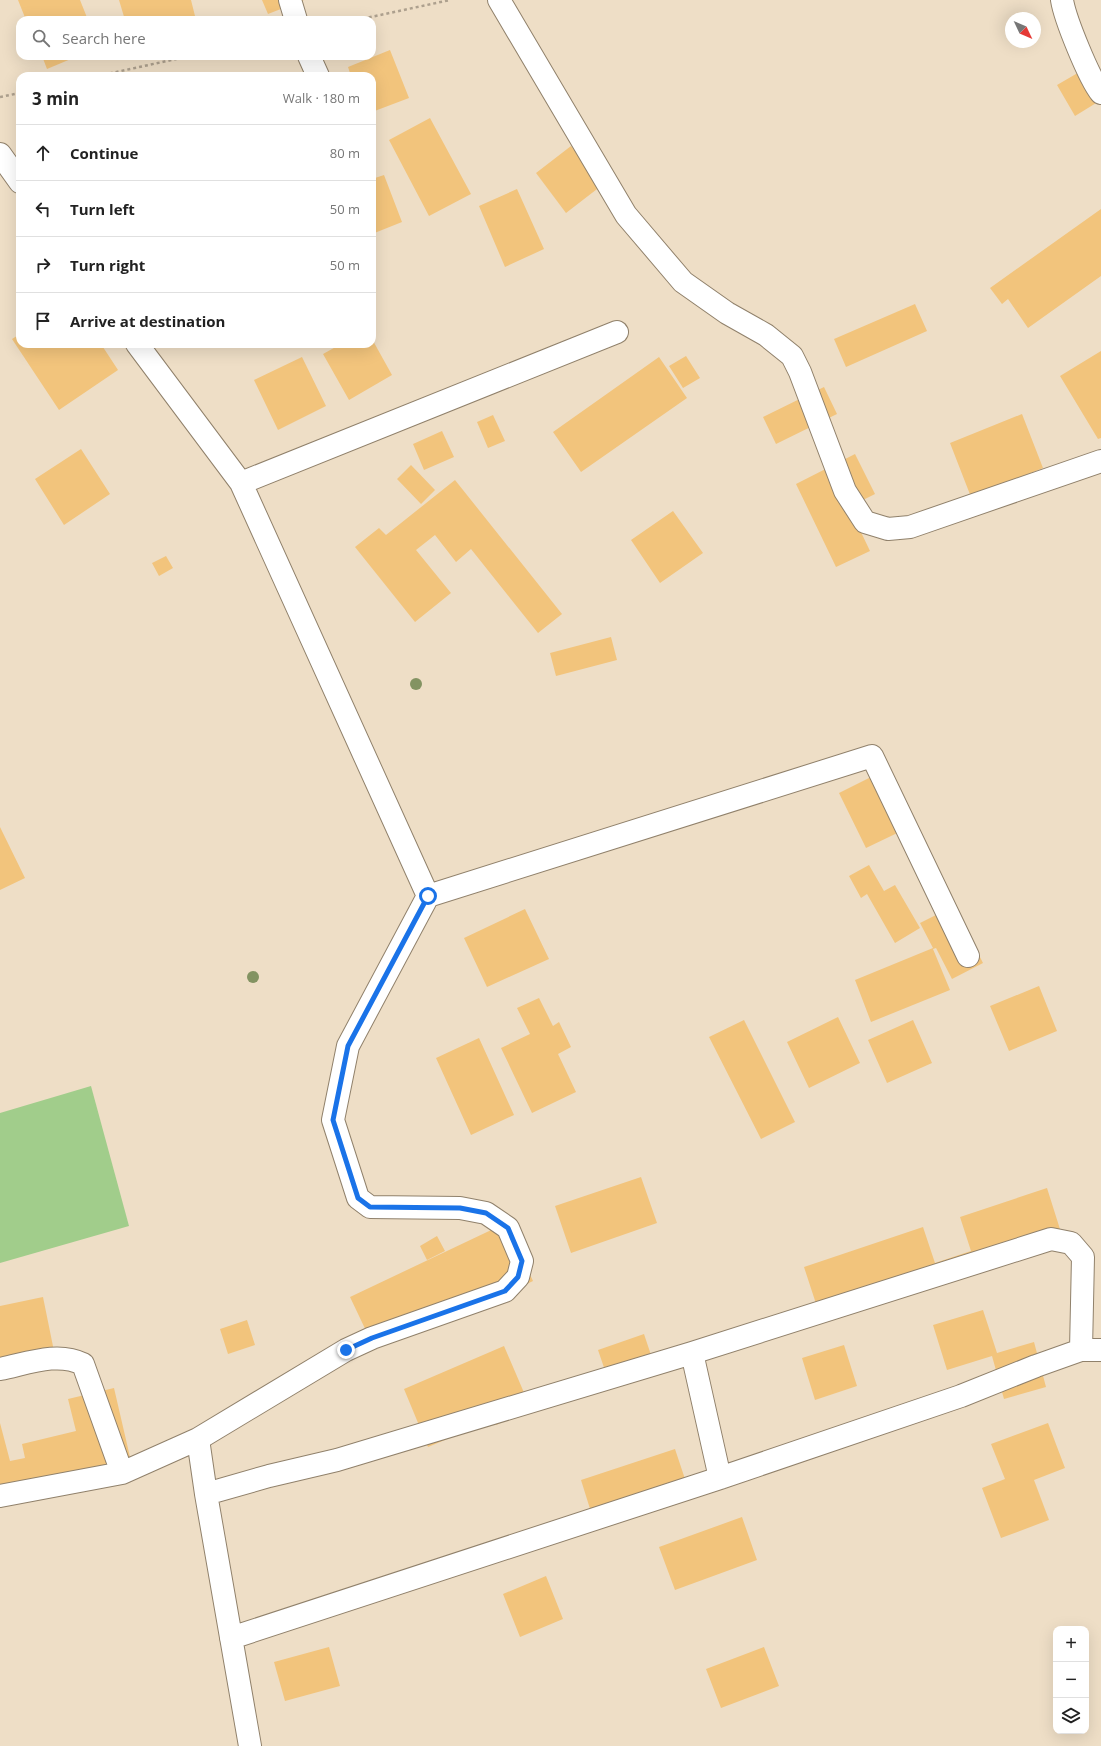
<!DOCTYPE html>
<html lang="en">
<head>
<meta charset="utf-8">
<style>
  body { margin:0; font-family:"Open Sans",sans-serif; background:#f2f2f2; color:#222 }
  .controls { position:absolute; right:12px; bottom:12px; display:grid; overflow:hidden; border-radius:8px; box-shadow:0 4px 16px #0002 }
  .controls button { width:36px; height:36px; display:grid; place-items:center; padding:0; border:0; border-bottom:1px solid #e0e0e0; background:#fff; color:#222; font:20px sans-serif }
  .compass { position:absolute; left:1005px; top:12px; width:36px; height:36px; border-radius:50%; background:#fff; box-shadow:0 4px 16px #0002; rotate:134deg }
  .stop { position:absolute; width:12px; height:12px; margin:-9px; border:3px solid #1a73e8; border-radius:50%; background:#fff }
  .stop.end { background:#1a73e8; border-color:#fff; box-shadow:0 1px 4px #0008 }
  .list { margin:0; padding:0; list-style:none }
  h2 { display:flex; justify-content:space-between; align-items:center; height:52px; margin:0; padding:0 16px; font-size:17px }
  h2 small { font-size:13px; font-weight:400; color:#767676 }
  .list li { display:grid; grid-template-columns:26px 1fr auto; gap:12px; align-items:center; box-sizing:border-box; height:56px; padding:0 16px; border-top:1px solid #e0e0e0 }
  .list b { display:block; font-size:15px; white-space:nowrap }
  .list em { font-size:13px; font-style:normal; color:#767676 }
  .icon { flex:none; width:22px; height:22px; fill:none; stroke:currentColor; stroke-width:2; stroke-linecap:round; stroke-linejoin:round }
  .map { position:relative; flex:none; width:1101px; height:1746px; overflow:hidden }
  .search { position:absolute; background:#fff; box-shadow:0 4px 16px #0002; left:16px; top:16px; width:360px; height:44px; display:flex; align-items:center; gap:10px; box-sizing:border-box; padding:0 14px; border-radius:12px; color:#767676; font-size:15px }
  .panel { position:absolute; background:#fff; box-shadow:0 4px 16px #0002; left:16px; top:72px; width:360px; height:276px; border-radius:12px }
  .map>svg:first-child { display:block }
</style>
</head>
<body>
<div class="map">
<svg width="1101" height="1746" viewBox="0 0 1101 1746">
  <rect width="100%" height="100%" fill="#eedec6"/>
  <path fill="#a1cd8b" d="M91,1086l38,140 -129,37v-150z"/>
  <path fill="#f2c47c" d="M18,0h62l8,20h-62z
    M119,0h72l5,20h-71z
    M262,0h42l-36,14z
    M390,50l19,48 -37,14v-36h-21l-3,-9z
    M42,56h36l-31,13z
    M1088,67l13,33 -26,16 -18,-31z
    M430,118l41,76 -42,22 -40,-76z
    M571,146l30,40 -35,27 -30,-40z
    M384,175l18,47 -30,12v-55z
    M517,189l27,60 -39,18 -26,-61z
    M1101,209v67l-73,52 -20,-29 -6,5 -12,-16z
    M915,304l12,27 -81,36 -12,-28z
    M20,334v10h81l17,26 -59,40 -47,-71z
    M372,339l20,36 -43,25 -26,-46 18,-10h31z
    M1101,351v87l-3,1 -38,-63z
    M686,356l14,22 -17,10 -14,-22z
    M302,357l24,49 -48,24 -24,-50z
    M659,357l28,41 -106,74 -28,-40z
    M824,387l13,27 -61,30 -13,-27z
    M1022,414l21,54 -72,29 -21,-54z
    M493,415l12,26 -17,7 -11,-26z
    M442,431l12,26 -30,13 -11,-26z
    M81,449l29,45 -46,31 -29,-46z
    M855,454l20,40 -26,13 21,44 -34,16 -40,-83z
    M411,465l24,25 -14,14 -24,-25z
    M455,480l107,134 -24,19 -67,-84 -15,13 -21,-27 -19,15 35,43 -36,29 -60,-75 24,-19 7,7z
    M673,511l30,42 -43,30 -29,-43z
    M166,556l7,12 -14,8 -7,-13z
    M611,637l6,23 -61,16 -6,-23z
    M887,769l27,56 -48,23 -27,-55z
    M0,827l25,51 -25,12z
    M869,865l15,26 11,-6 25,43 -25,15 -28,-49 -6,4 -12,-22z
    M954,906l29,57 -31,16 -16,-31 -3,1 17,41 -79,32 -16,-42 78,-32 -13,-25z
    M525,909l24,50 -62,28 -23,-49z
    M1039,986l18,45 -48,20 -19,-45z
    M539,998l14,28 6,-4 12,25 -13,7 18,38 -44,21 -31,-65 29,-14 -13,-26z
    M838,1017l22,46 -51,25 -22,-46z
    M744,1020l51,102 -34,17 -52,-102z
    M913,1020l19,43 -45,20 -19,-43z
    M479,1038l35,77 -43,20 -35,-77z
    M641,1177l16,46 -86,30 -16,-47z
    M1047,1188l18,57 -243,77 -18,-55 119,-40 12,36 36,-12 -11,-34z
    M506,1223l27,58 -80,38 -84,18 -19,-40z
    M437,1236l8,15 -18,9 -7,-14z
    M43,1297l14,69 -57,12v-72z
    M983,1310l14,43 37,-11 12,45 -42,12 -12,-43 -45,14 -14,-45z
    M247,1320l8,25 -27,9 -8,-25z
    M644,1334l13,39 -46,15 -13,-38z
    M844,1345l13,41 -42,14 -13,-42z
    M504,1346l27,63 -35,16 -6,-14 -19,18 -43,18 -24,-58z
    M114,1388l19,82 -133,32v-79l10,38 15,-3 -3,-14 54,-13 -8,-32z
    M1048,1423l17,45 -31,12 15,40 -48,18 -19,-50 23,-9 -14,-35z
    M675,1449l16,48 -95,31 -15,-48z
    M742,1517l15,43 -82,30 -16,-43z
    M546,1576l17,43 -43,18 -17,-43z
    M329,1647l11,39 -55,15 -11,-39z
    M764,1647l15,39 -58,22 -15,-39z"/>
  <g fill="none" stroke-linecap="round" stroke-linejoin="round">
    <g stroke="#90816b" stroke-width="24">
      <path id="street" d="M290,0l6,20
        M499,0l127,215 57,67 44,31 39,22 26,21 8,16 45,119 20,31 23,7 22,-2 191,-66
        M1062,0c3,19 27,78 39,93
        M309,56l9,20
        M0,154l20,28
        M137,344l104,139 187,413 444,-140 96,200
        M241,483l376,-151
        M692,1353l28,125
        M0,1369c26,-5 57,-18 83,-5l39,109
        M206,1494l63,-18 68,-16 355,-107 359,-114 20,4 12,14 -2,93
        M0,1496l122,-23 76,-34
        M231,1638l489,-160 241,-82 75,-30 45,-16h20
        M250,1746l-44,-252 -8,-55 148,-89 26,-12 133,-47 13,-14 4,-16 -14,-33 -22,-15 -26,-5 -90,-1 -12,-9 -25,-78 15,-74 80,-150"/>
    </g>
    <path stroke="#ada08e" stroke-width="2.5" stroke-dasharray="3 3" stroke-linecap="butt" d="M357,20l93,-20
      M98,76l92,-20
      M0,97l20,-4"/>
    <use href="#street" stroke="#fff" stroke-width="22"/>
  </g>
  <g fill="#839362">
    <circle cx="416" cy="684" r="6"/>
    <circle cx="253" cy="977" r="6"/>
  </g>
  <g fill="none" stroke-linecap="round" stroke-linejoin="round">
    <path stroke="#1a73e8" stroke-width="5" d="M346,1350l26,-12 133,-47 13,-14 4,-16 -14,-33 -22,-15 -26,-5 -90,-1 -12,-9 -25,-78 15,-74 80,-150"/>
  </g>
</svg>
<div class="controls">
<button>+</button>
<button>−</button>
<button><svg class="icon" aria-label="layers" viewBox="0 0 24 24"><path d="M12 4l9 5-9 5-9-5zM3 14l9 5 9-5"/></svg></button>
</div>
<svg class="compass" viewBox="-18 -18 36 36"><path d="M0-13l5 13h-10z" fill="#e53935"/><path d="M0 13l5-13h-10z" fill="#767676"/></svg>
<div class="stop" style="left:428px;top:896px"></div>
<div class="stop end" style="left:346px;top:1350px"></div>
<div class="search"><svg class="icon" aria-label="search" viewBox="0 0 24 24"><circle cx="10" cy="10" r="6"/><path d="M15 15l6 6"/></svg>Search here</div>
<section class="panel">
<h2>3 min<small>Walk · 180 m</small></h2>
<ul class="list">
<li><svg class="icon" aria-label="ahead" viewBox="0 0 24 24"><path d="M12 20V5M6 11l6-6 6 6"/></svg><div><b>Continue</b></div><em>80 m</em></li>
<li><svg class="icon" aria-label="left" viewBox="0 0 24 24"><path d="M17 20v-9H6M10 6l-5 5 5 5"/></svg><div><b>Turn left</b></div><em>50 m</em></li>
<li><svg class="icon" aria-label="right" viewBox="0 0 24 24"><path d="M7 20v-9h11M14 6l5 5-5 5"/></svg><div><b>Turn right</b></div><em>50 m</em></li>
<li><svg class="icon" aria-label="arrive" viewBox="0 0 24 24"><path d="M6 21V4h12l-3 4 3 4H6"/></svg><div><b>Arrive at destination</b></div></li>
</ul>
</section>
</div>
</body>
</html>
